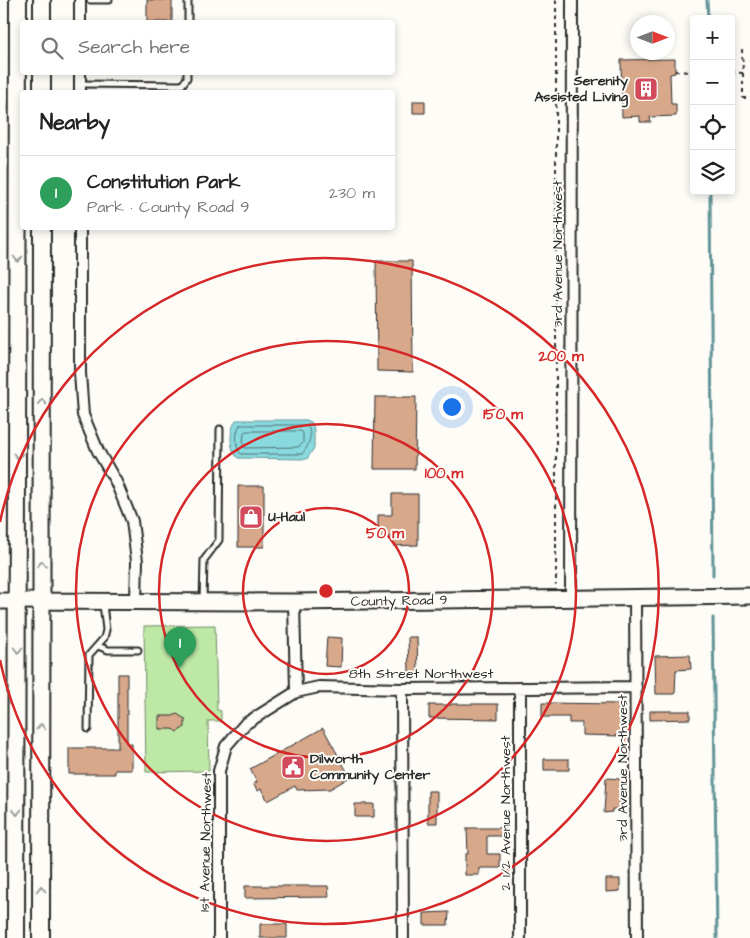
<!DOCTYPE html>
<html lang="en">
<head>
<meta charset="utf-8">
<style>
  body { margin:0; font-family:"Architects Daughter",sans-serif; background:#f2f2f2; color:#222 }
  .controls { position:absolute; right:15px; top:15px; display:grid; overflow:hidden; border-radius:5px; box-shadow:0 2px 8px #0003 }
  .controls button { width:45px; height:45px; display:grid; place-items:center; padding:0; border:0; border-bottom:1px solid #e0e0e0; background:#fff; color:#222; font:25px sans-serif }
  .compass { position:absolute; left:630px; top:15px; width:45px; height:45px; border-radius:50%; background:#fff; box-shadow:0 2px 8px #0003; rotate:90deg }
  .you { position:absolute; left:451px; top:406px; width:18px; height:18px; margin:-12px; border:4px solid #fff; border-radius:50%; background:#1a73e8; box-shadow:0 0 0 8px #1a73e833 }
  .badge { display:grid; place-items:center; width:32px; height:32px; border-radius:50%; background:#2563eb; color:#fff; font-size:16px; font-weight:700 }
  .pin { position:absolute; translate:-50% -41px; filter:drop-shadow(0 1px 2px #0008) }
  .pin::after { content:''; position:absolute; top:26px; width:18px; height:15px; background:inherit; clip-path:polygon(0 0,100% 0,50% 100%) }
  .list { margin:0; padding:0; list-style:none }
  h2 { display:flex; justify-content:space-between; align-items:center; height:65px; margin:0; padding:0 20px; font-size:21px }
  h2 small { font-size:16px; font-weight:400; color:#767676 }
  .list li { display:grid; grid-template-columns:32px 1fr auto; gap:15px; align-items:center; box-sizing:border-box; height:75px; padding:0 20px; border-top:1px solid #e0e0e0 }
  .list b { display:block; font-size:19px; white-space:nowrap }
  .list p { margin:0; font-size:16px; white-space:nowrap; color:#767676 }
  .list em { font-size:16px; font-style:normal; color:#767676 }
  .icon { flex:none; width:28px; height:28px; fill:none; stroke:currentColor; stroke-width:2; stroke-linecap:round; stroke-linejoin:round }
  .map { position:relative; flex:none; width:750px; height:938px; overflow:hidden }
  .search { position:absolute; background:#fff; box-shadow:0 2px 8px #0003; left:20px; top:20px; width:375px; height:55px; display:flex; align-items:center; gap:12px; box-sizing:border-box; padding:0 18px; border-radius:5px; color:#767676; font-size:19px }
  .panel { position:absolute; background:#fff; box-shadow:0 2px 8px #0003; left:20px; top:90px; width:375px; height:140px; border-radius:5px }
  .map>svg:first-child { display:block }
</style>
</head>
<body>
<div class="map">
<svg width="750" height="938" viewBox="0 0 750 938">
  <rect width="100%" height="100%" fill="#fdfcf7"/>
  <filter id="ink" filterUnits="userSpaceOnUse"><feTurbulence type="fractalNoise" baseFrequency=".02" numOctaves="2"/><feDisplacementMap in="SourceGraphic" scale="10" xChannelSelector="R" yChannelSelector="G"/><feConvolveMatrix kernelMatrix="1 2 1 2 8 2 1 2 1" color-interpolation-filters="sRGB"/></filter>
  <g filter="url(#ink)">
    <path fill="#bde8a5" stroke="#748a68" d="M215,625l2,85 4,1v10h-13l1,50 -63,1 -2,-146z"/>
    <path fill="#89dadf" stroke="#639497" d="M236,420h71l5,3 2,7v18l-7,11 -69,-1c-9,-9 -9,-27 -2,-38z"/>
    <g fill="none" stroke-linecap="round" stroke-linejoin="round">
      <path stroke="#517173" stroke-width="1" d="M240,425h66c8,8 3,21 -4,29h-61c-6,-6 -6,-22 -1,-29z
        M246,431h55l2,2v10l-5,4 -53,1 -2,-5 1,-10z"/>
      <path stroke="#639497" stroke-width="3" d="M707,0l1,19
        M710,191l3,384
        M713,618l4,320"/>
    </g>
    <path fill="#d8a88b" stroke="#2b2b2b" d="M147,0h25v22h-25z
      M675,59v14l-5,1 1,30h5v12l-26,1 1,5h-11v-6l-18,1 -1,-57z
      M413,101h12v12h-12z
      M376,261h36l1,111 -36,-1z
      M375,397h41l-1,72h-41z
      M238,486h26v61h-26z
      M392,494h26v51l-25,1 -1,-9h-14v-22h14z
      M327,637l15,1 -1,29 -16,-1z
      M408,637h9l1,37h-9z
      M690,655l1,14 -15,1 -1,24h-19l-1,-38z
      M118,674h9v70h5v26h-17v4h-46v-26h49z
      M542,703l79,1v32l-39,-1v-12h-13v-6h-27z
      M451,704h47v15l-69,-1v-13h22z
      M650,711h40v8l-40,1z
      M177,714l8,5v8l-8,5 -4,-3h-14v-13h14z
      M323,728l27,49 -20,12 -33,1 -2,-4 -27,15 -7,-12 -3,2 -5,-7 4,-2 -7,-13z
      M544,759h25v11h-25z
      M606,778l15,1 -1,30h-8v3l-8,1z
      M428,791h9v32h-9z
      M355,804h19v13h-19z
      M467,828h39v8h-19v18h13v14h-21v7h-14v-21h3z
      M606,879h14v12l-14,1z
      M245,886h83l1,11 -84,1z
      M449,912l-1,13h-24v-12z
      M260,924h27v14h-27z"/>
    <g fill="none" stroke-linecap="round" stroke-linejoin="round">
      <g stroke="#2b2b2b" stroke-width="9">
        <path id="lane" d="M90,0h19
          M188,22v-22
          M80,84l102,1 5,-7v-6
          M203,601l1,-41 15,-20 1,-111
          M98,646l10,4h30
          M88,729l1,-74 15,-17 2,-8 -3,-26"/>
      </g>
      <g stroke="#2b2b2b" stroke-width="14">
        <path id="street" d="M80,0v22
          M80,92v-20
          M80,228v145l3,42 15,36 18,31 16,39 5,40 -1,40
          M635,598l2,340
          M571,599l1,-599
          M294,602l2,90
          M520,688v250
          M402,689l1,249
          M219,938v-167l7,-25 19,-22 51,-32 23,-5 83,2 234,-2"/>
      </g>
      <g stroke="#2b2b2b" stroke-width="19">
        <path id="secondary" d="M0,601l294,1 456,-6"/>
      </g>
      <g stroke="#2b2b2b" stroke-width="20">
        <path id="primary" d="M42,0v22
          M42,72v20
          M16,938l2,-938
          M41,938l1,-710"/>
      </g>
      <path stroke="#2b2b2b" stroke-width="2" stroke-dasharray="4 4" stroke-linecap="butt" d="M556,0v585
        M675,71l19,1
        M731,72l12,1 -1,-23h2
        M743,73v25h7"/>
      <use href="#lane" stroke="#fdfcf7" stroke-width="5"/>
      <use href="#street" stroke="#fdfcf7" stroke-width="10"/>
      <use href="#secondary" stroke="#fdfcf7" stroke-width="15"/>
      <use href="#primary" stroke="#fdfcf7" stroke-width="16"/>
    </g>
    <defs><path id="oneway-chevron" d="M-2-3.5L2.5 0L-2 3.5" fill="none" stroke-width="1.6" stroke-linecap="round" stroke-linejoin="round" transform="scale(1.25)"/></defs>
    <g stroke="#9e9e9b">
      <use href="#oneway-chevron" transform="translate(18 259) rotate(90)"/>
      <use href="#oneway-chevron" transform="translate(42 402) rotate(-90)"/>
      <use href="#oneway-chevron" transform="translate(18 456) rotate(90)"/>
      <use href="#oneway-chevron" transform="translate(42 564) rotate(-90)"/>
      <use href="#oneway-chevron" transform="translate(18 650) rotate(90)"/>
      <use href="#oneway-chevron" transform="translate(41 727) rotate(-90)"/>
      <use href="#oneway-chevron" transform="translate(17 812) rotate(90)"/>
      <use href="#oneway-chevron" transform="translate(41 889) rotate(-90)"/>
    </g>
  </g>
  <g fill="none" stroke="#d62828" stroke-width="2.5">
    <circle cx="326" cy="591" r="83"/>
    <circle cx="326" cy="591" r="167"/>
    <circle cx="326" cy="591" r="250"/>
    <path d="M0 522A333 333 0 1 1 0 660"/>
  </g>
  <defs>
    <g id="building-square" transform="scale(1.25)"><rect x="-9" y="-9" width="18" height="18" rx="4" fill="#d1495b" stroke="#fdfcf7"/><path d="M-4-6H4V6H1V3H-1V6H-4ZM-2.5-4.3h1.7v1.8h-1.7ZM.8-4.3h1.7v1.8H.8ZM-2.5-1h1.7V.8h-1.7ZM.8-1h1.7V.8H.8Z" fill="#fff"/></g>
    <g id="shop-square" transform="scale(1.25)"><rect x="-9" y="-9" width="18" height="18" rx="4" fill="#d1495b" stroke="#fdfcf7"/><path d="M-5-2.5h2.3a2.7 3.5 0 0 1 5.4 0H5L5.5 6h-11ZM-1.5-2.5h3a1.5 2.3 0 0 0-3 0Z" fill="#fff"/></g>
    <g id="civic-square" transform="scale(1.25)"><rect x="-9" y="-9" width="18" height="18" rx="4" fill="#d1495b" stroke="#fdfcf7"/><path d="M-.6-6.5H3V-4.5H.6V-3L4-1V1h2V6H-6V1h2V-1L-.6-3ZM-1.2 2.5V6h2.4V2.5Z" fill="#fff"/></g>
  </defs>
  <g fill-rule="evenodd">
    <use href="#building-square" x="646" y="89"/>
    <use href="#shop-square" x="251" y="517"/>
    <use href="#civic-square" x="293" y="767"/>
  </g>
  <g text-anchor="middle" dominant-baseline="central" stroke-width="4" stroke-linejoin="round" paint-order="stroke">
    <g font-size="14" font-weight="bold" fill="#2b2b2b" stroke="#fdfcf7" text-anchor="start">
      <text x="628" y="81" text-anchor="end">Serenity<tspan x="628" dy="16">Assisted Living</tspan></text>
      <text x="268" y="517">U-Haul</text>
      <text x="310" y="759">Dilworth<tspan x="310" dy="16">Community Center</tspan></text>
    </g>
    <g font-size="14" fill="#2b2b2b" stroke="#fdfcf7">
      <text transform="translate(558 254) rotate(-90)">3rd Avenue Northwest</text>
      <text transform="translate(399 601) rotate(-1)">County Road 9</text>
      <text x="421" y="674">8th Street Northwest</text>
      <text transform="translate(623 768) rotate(-90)">3rd Avenue Northwest</text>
      <text transform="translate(506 813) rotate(-90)">2 1/2 Avenue Northwest</text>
      <text transform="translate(206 842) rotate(-89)">1st Avenue Northwest</text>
    </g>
  </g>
  <circle cx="326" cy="591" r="8" fill="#d62828" stroke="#fdfcf7" stroke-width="2.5"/>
  <g font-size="15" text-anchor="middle" font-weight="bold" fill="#d62828" stroke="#fdfcf7" stroke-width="4" stroke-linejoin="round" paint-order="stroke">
    <text x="561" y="361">200 m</text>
    <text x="503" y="419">150 m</text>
    <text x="444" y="478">100 m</text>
    <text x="385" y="538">50 m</text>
  </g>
</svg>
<div class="controls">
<button>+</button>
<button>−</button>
<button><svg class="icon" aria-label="locate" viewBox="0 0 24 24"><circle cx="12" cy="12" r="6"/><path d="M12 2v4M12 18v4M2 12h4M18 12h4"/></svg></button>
<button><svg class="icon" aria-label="layers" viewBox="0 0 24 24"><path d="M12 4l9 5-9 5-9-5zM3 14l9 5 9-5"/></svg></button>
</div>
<svg class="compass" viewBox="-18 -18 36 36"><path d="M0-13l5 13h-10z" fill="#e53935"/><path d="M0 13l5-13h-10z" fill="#767676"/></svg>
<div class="you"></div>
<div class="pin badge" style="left:180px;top:668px;background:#2e9e5b">1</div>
<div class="search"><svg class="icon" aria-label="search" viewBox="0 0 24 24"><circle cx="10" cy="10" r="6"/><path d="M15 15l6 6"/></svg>Search here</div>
<section class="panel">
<h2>Nearby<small></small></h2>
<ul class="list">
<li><span class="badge" style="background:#2e9e5b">1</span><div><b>Constitution Park</b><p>Park · County Road 9</p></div><em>230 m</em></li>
</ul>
</section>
</div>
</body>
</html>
